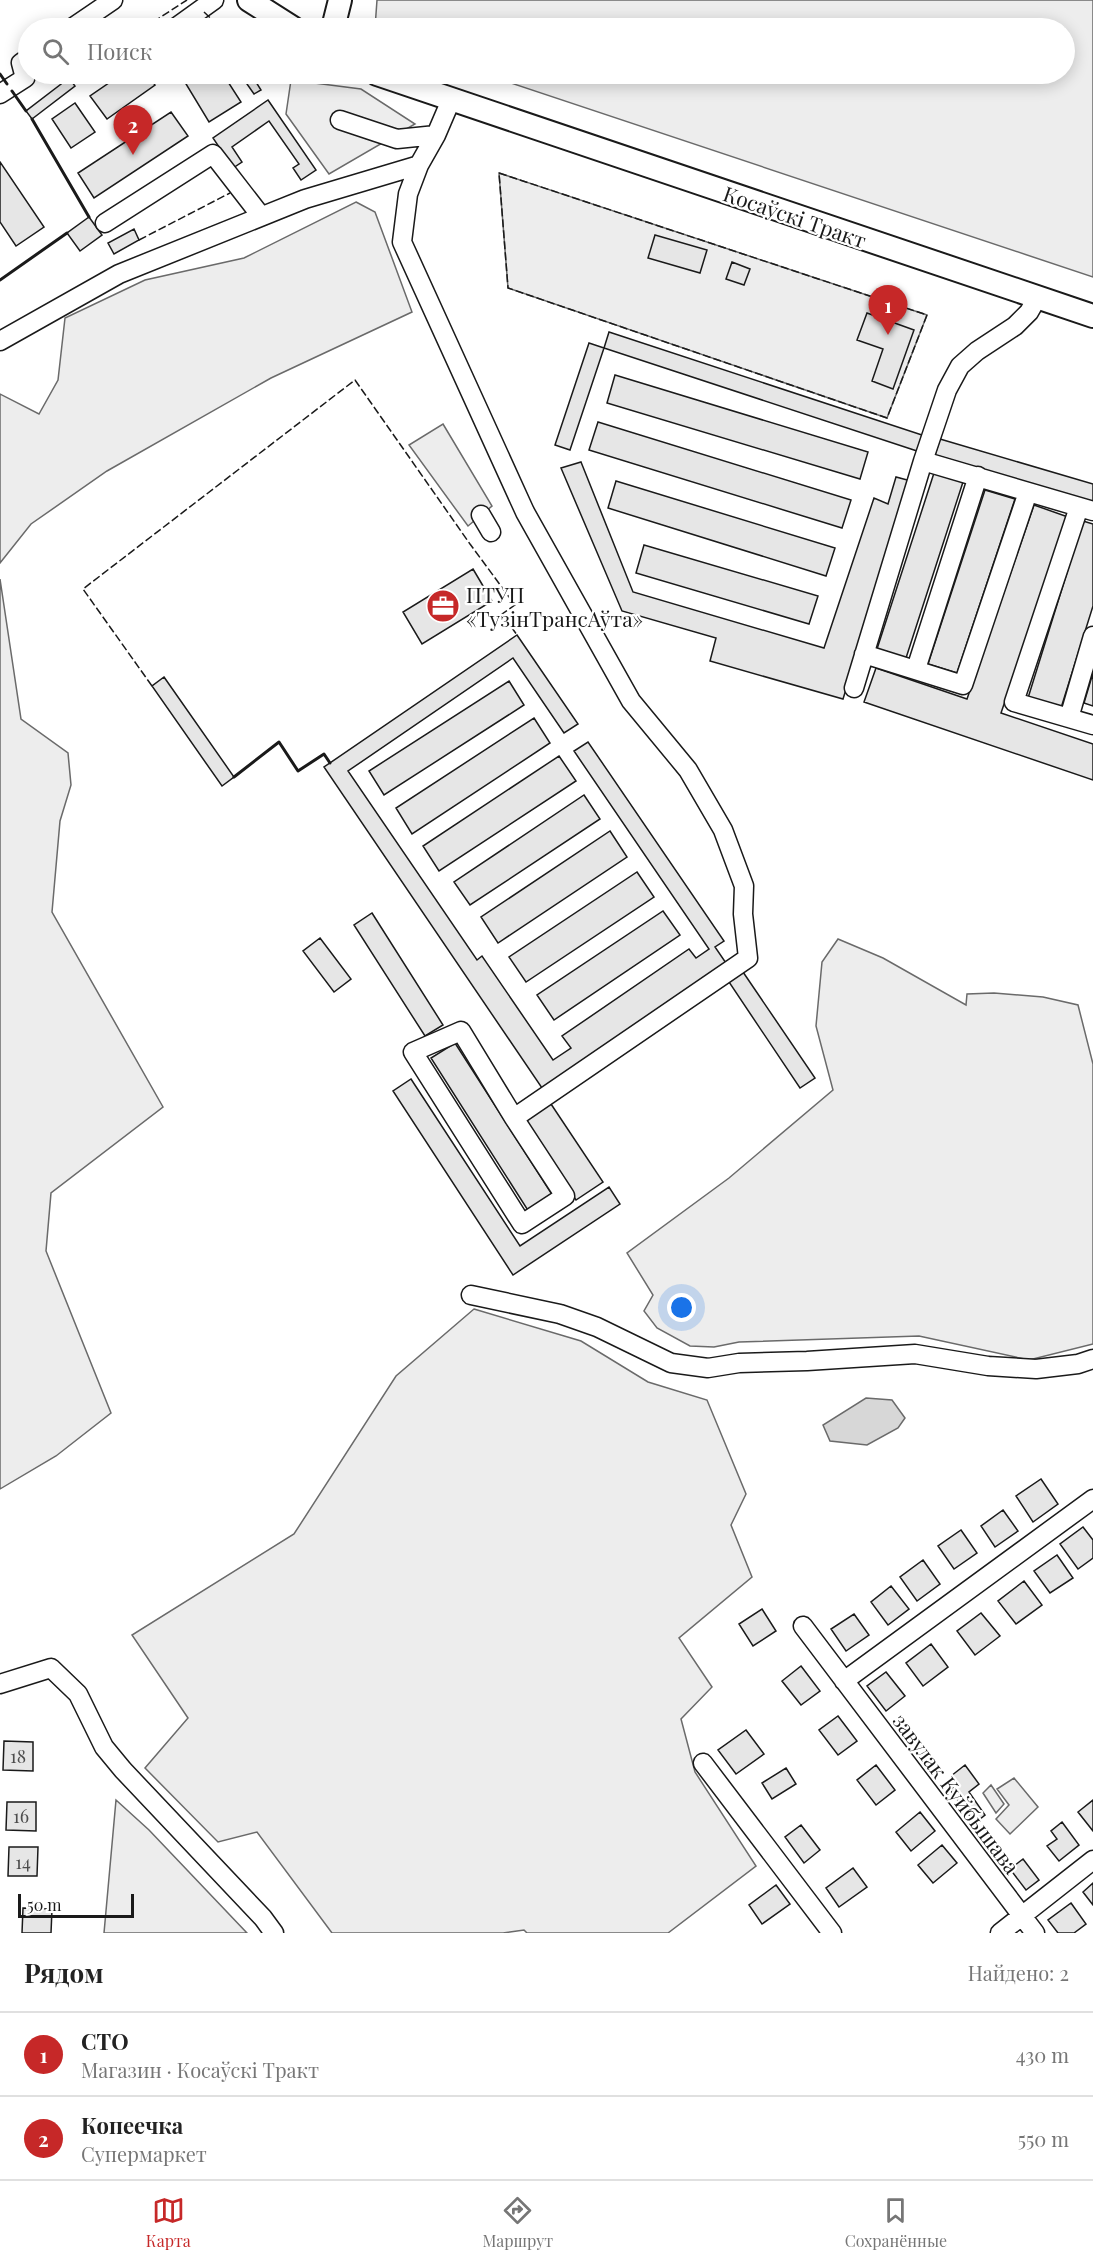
<!DOCTYPE html>
<html lang="ru">
<head>
<meta charset="utf-8">
<style>
  body { margin:0; font-family:"Playfair Display",serif; background:#f6f6f6; color:#222 }
  .scale { position:absolute; left:18px; bottom:15px; width:116px; box-sizing:border-box; padding-left:6px; border:3px solid #1a1a1a; border-top:0; font-size:16px; line-height:21px; white-space:nowrap; color:#1a1a1a; -webkit-text-stroke:4px #fff; paint-order:stroke }
  .you { position:absolute; left:682px; top:1308px; width:21px; height:21px; margin:-15px; border:4px solid #fff; border-radius:50%; background:#1a73e8; box-shadow:0 0 0 9px #1a73e833 }
  .badge { display:grid; place-items:center; width:39px; height:39px; border-radius:50%; background:#c62828; color:#fff; font-size:20px; font-weight:700 }
  .pin { position:absolute; translate:-50% -50px; filter:drop-shadow(0 2px 3px #0008) }
  .pin::after { content:''; position:absolute; top:32px; width:21px; height:18px; background:inherit; clip-path:polygon(0 0,100% 0,50% 100%) }
  .list { margin:0; padding:0; list-style:none }
  h2 { display:flex; justify-content:space-between; align-items:center; height:78px; margin:0; padding:0 24px; font-size:26px }
  h2 small { font-size:20px; font-weight:400; color:#767676 }
  .list li { display:grid; grid-template-columns:39px 1fr auto; gap:18px; align-items:center; box-sizing:border-box; height:84px; padding:0 24px; border-top:2px solid #e0e0e0 }
  .list b { display:block; font-size:22px; white-space:nowrap }
  .list p { margin:0; font-size:20px; white-space:nowrap; color:#767676 }
  .list em { font-size:20px; font-style:normal; color:#767676 }
  .icon { flex:none; width:33px; height:33px; fill:none; stroke:currentColor; stroke-width:2; stroke-linecap:round; stroke-linejoin:round }
  .map { position:relative; flex:none; width:1093px; height:1933px; overflow:hidden }
  .search { position:absolute; background:#fff; box-shadow:0 3px 15px #0003; left:18px; right:18px; top:18px; height:66px; display:flex; align-items:center; gap:15px; box-sizing:border-box; padding:0 21px; border-radius:33px; color:#767676; font-size:22px }
  .sheet { height:246px; background:#fff }
  nav { display:flex; justify-content:space-around; align-items:center; box-sizing:border-box; height:84px; border-top:2px solid #e0e0e0; background:#fff; font-size:16px; color:#767676 }
  nav a { display:grid; justify-items:center; gap:3px }
  nav .on { color:#c62828 }
  .map>svg:first-child { display:block }
</style>
</head>
<body>
<div class="map">
<svg width="1093" height="1933" viewBox="0 0 1093 1933">
  <rect width="100%" height="100%" fill="#fff"/>
  <path fill="#ededed" stroke="#6a6a6a" stroke-width="1.5" d="M377,0h716v277l-609,-203h580v-46h-689z
    M291,80l70,9 54,35 -86,50 -43,-60z
    M499,173l428,142 -40,103 -379,-130z
    M356,202l19,10 37,100 -141,66 -164,93 -76,53 -31,39v-169l39,20 19,-34 7,-62 80,-38 99,-22z
    M443,424l49,82 -24,20 -59,-81z
    M0,579l21,140 47,34 3,32 -11,36 -8,91 111,195 -112,86 -5,58 65,162 -55,43 -56,33z
    M838,939l45,19 83,47 1,-11 27,-1 49,4 35,8 15,59v280l-64,16 -110,-24 -180,6 -25,5 -24,-1 -33,-18 -13,-17 9,-16 -26,-42 102,-75 104,-88 -17,-64 6,-64z
    M474,1309l107,32 67,41 59,18 39,94 -15,31 21,52 -73,61 33,49 -31,32 14,53 61,94 -88,67h-141l-3,-3 -21,3h-171l-75,-101 -39,10 -73,-74 43,-50 -56,-83 162,-101 102,-158z
    M1014,1778l24,29 -28,27 -14,-15 13,-14 -12,-16z
    M991,1785l13,19 -8,9 -13,-20z
    M116,1800l33,30 98,103h-143z"/>
  <path fill="#d7d7d7" stroke="#6a6a6a" stroke-width="1.5" d="M866,1398l26,2 13,18 -7,10 -31,17 -37,-4 -7,-16z"/>
  <path fill="#e6e6e6" stroke="#1a1a1a" stroke-width="1.5" d="M122,74h25l8,11 -48,34 -17,-23z
    M180,74h43l18,28 -32,20z
    M240,74h11l10,16 -7,4z
    M69,78l6,8 -43,33 -6,-8z
    M268,100l48,70 -15,10 -8,-12 6,-4 -30,-43 -37,26 10,15 -9,6 -20,-30z
    M75,103l20,29 -24,16 -19,-29z
    M171,112l17,24 -94,62 -16,-25z
    M0,162l44,65 -28,19 -16,-24z
    M89,217l13,18 -22,16 -13,-18z
    M134,229l5,11 -25,14 -6,-11z
    M655,235l52,15 -7,23 -52,-15z
    M732,262l18,7 -6,16 -18,-6z
    M867,313l47,17 -21,59 -21,-8 11,-32 -26,-9z
    M609,332l313,103 -5,16 -313,-103z
    M589,343l15,5 -34,102 -15,-5z
    M615,375l253,77 -8,27 -253,-76z
    M598,422l253,78 -9,28 -253,-78z
    M940,439l153,45v18l-158,-47z
    M581,462l52,130 191,56 50,-150 14,6 8,-27 15,4 -68,218 -133,-38 6,-23 -94,-27 -61,-143z
    M934,473l29,9 -57,176 -29,-9z
    M616,481l219,67 -9,28 -218,-68z
    M985,490l30,9 -58,174 -29,-9z
    M1034,505l34,12 -67,196 92,31v36l-229,-78 12,-34 91,31z
    M1083,521l10,3v82l-32,102 -33,-10z
    M644,545l174,51 -9,28 -173,-51z
    M473,569l19,32 -70,43 -19,-32z
    M517,635l61,89 -14,9 -51,-75 -165,113 129,189 5,-4 71,104 18,-12 -9,-12 127,-87 7,9 13,-9 -135,-198 14,-9 136,199 -9,6 11,16 -184,125 -218,-321z
    M1093,673v33l-9,-3z
    M164,677l70,100 -12,9 -70,-100z
    M509,681l15,24 -140,90 -15,-24z
    M534,718l16,25 -138,91 -16,-26z
    M559,756l17,25 -137,90 -16,-25z
    M584,795l16,24 -130,86 -16,-23z
    M610,831l17,26 -129,86 -17,-26z
    M637,872l17,25 -128,85 -17,-25z
    M663,911l17,24 -126,85 -17,-25z
    M372,913l71,112 -18,11 -71,-111z
    M320,938l31,41 -17,13 -31,-41z
    M743,972l72,106 -15,10 -71,-106z
    M455,1043l98,153 -24,16 -98,-154z
    M411,1079l109,167 89,-59 11,17 -107,71 -120,-184z
    M549,1101l54,81 -27,18 -54,-81z
    M1041,1479l17,25 -25,18 -17,-26z
    M1003,1510l15,21 -23,16 -14,-21z
    M1083,1527l10,13v18l-15,11 -18,-25z
    M961,1530l16,23 -23,16 -16,-23z
    M1057,1555l16,23 -23,15 -16,-22z
    M923,1560l17,24 -23,17 -17,-24z
    M1024,1581l18,24 -26,19 -18,-23z
    M891,1586l18,23 -21,16 -17,-23z
    M762,1609l14,22 -23,15 -14,-22z
    M981,1613l19,23 -25,19 -18,-24z
    M854,1614l15,21 -23,16 -15,-22z
    M931,1644l17,23 -25,19 -17,-23z
    M801,1666l19,25 -19,14 -19,-24z
    M886,1672l19,24 -19,15 -19,-25z
    M838,1716l19,25 -19,14 -19,-25z
    M746,1730l18,24 -28,20 -18,-24z
    M4,1741l29,1v29l-30,-1z
    M876,1765l19,25 -19,15 -19,-25z
    M965,1765l14,19 -10,8 16,23 -10,8 -25,-33 8,-6 -7,-8z
    M786,1768l10,16 -24,15 -10,-16z
    M1093,1800v31l-15,-19z
    M7,1802h29v29l-30,-1z
    M920,1812l15,19 -24,20 -15,-19z
    M1062,1822l17,23 -20,16 -12,-15 10,-7 -6,-8z
    M801,1825l19,25 -16,13 -19,-26z
    M942,1845l15,18 -24,20 -15,-18z
    M9,1847h29l-1,29h-29z
    M1023,1859l16,21 -13,10 -16,-21z
    M853,1868l14,19 -28,20 -13,-19z
    M1093,1883v22l-10,-13z
    M776,1885l14,19 -28,20 -13,-19z
    M1071,1903l15,21 -12,9h-16l-10,-13z
    M23,1908l29,1 -1,24h-29z"/>
  <g fill="none" stroke-linecap="round" stroke-linejoin="round">
    <g stroke="#1a1a1a" stroke-width="21">
      <path id="minor" d="M72,28l41,-28
        M175,28l39,-28
        M0,94l25,-16 -4,-15 7,-5
        M340,120l57,19 39,-4
        M419,165l-11,29 -6,48 123,270 106,189 57,69 35,60 21,56 -1,28 5,44 -234,160 51,78 -43,28 -109,-172 48,-21 53,87
        M105,223l108,-69 48,62
        M0,341l119,-67 186,-75 114,-34 17,-30 15,-35
        M923,461l170,50
        M1079,507l-65,195 79,23
        M481,515l10,17
        M864,654l99,31 65,-193
        M916,669l62,-193
        M854,688l69,-227 24,-71 13,-24 17,-15 38,-25 14,-14 8,-14
        M1069,718l24,-82
        M471,1295l89,19 37,13 74,36 37,5 31,-5 68,-2 108,-7 73,12 48,3 42,-5 15,-5
        M803,1626l232,307
        M844,1681l249,-182
        M0,1684l51,-16 27,26 26,53 19,23 140,148 11,15
        M703,1763l129,170
        M1000,1933l93,-73"/>
    </g>
    <g stroke="#1a1a1a" stroke-width="26">
      <path id="major" d="M249,0l44,28
        M333,28l7,-28
        M377,74l716,242"/>
    </g>
    <use href="#minor" stroke="#fff" stroke-width="18"/>
    <use href="#major" stroke="#fff" stroke-width="22"/>
    <path stroke="#1a1a1a" stroke-width="1.5" stroke-dasharray="8 3" stroke-linecap="butt" d="M204,12l17,16
      M144,28l43,-28
      M69,78l7,-4
      M499,173l428,142 -40,103 -379,-130z
      M139,240l91,-47
      M152,686l-69,-97 272,-209 115,164 45,61 -13,9 15,21"/>
    <path stroke="#1a1a1a" stroke-width="3" d="M0,74l7,10
      M12,91l14,20
      M32,119l57,98
      M0,280l67,-47
      M234,777l45,-35 19,29 26,-17 6,9"/>
  </g>
  <defs>
    <g id="office-disc" transform="scale(1.725)"><circle r="9.5" fill="#c62828" stroke="#fff"/><path d="M-6-3h4V-5.5h4V-3h4V5H-6ZM-1-4.5V-3h2v-1.5ZM-6 0V1H6V0Z" fill="#fff"/></g>
  </defs>
  <g fill-rule="evenodd">
    <use href="#office-disc" x="443" y="606"/>
  </g>
  <g text-anchor="middle" dominant-baseline="central" stroke-width="4.5" stroke-linejoin="round" paint-order="stroke">
    <g font-size="18" fill="#4d4d4d">
      <text x="18" y="1756">18</text>
      <text x="21" y="1816">16</text>
      <text x="23" y="1862">14</text>
    </g>
    <g font-size="21" fill="#1a1a1a" stroke="#fff">
      <text transform="translate(795 216) rotate(19)">Косаўскі Тракт</text>
      <text transform="translate(957 1793) rotate(53)">завулак Куйбышава</text>
    </g>
    <g font-size="21" fill="#1a1a1a" stroke="#fff" text-anchor="start">
      <text x="466" y="594">ПТУП<tspan x="466" dy="24">«ТузінТрансАўта»</tspan></text>
    </g>
  </g>
</svg>
<div class="scale">50 m</div>
<div class="you"></div>
<div class="pin badge" style="left:888px;top:335px">1</div>
<div class="pin badge" style="left:133px;top:155px">2</div>
<div class="search"><svg class="icon" aria-label="search" viewBox="0 0 24 24"><circle cx="10" cy="10" r="6"/><path d="M15 15l6 6"/></svg>Поиск</div>
</div>
<section class="sheet">
<h2>Рядом<small>Найдено: 2</small></h2>
<ul class="list">
<li><span class="badge">1</span><div><b>СТО</b><p>Магазин · Косаўскі Тракт</p></div><em>430 m</em></li>
<li><span class="badge">2</span><div><b>Копеечка</b><p>Супермаркет</p></div><em>550 m</em></li>
</ul>
</section>
<nav>
<a class="on"><svg class="icon" aria-label="map" viewBox="0 0 24 24"><path d="M3 6l6-2 6 2 6-2v14l-6 2-6-2-6 2zM9 4v14M15 6v14"/></svg>Карта</a>
<a><svg class="icon" aria-label="directions" viewBox="0 0 24 24"><path d="M12 3l9 9-9 9-9-9zM9 14v-3h6M13 9l2 2-2 2"/></svg>Маршрут</a>
<a><svg class="icon" aria-label="saved" viewBox="0 0 24 24"><path d="M7 4h10v16l-5-4-5 4z"/></svg>Сохранённые</a>
</nav>
</body>
</html>
